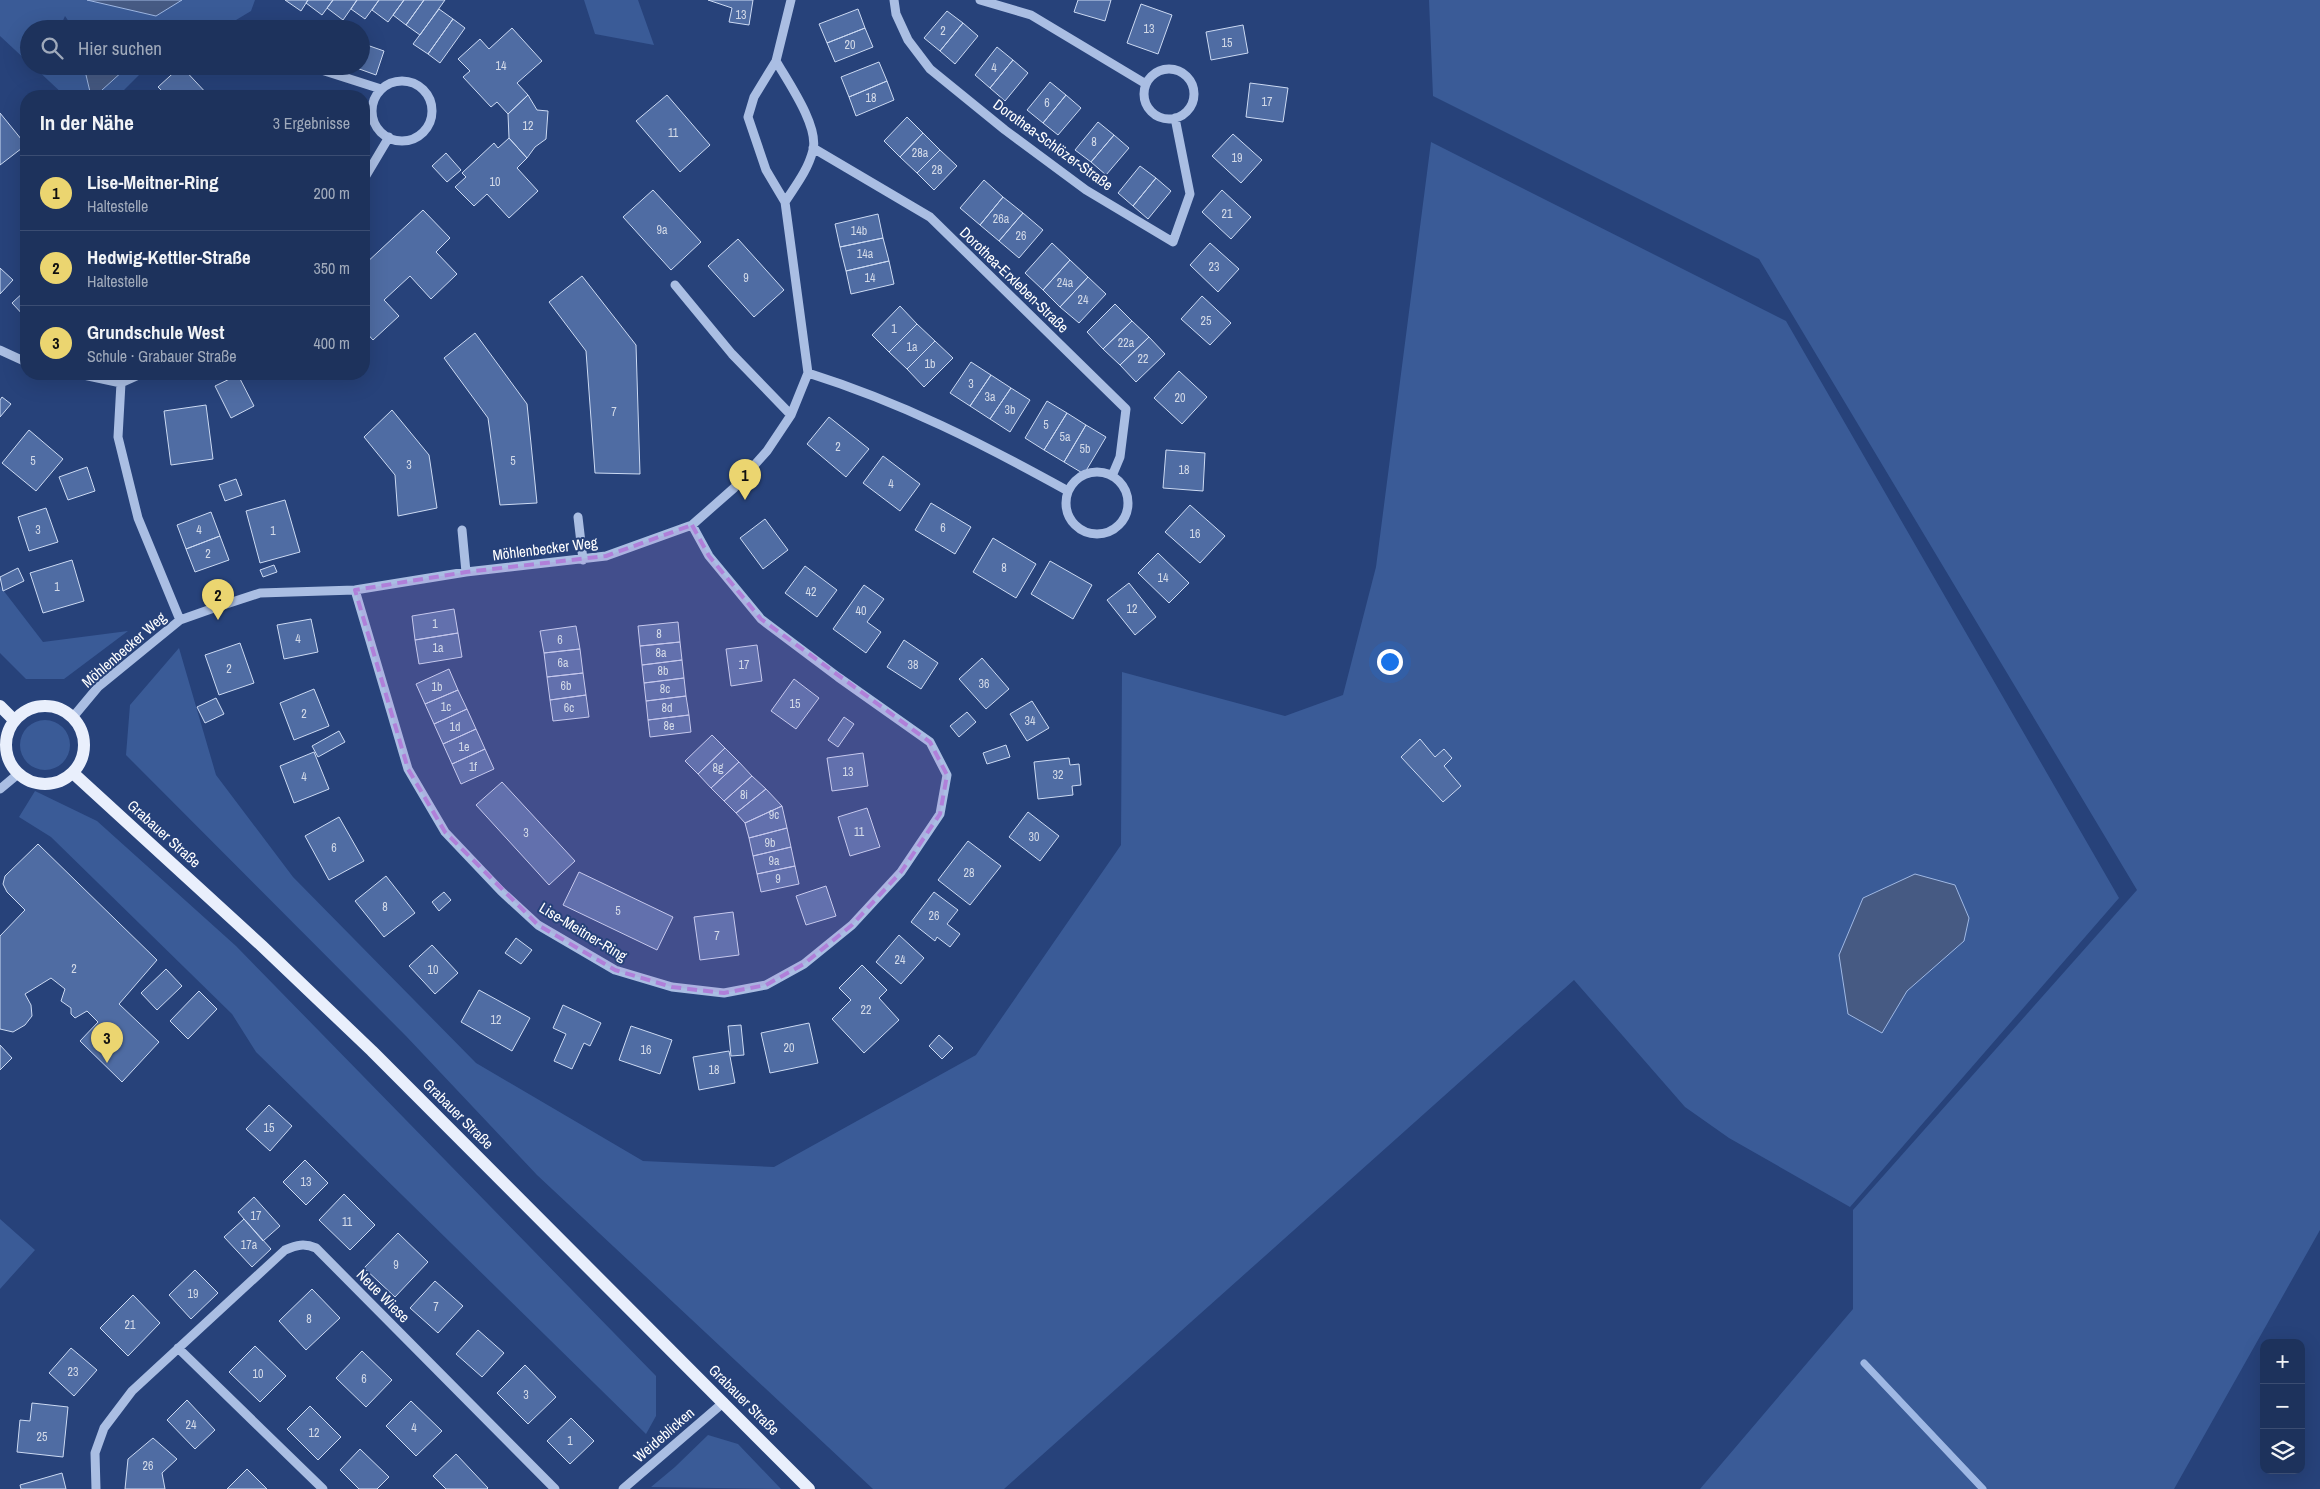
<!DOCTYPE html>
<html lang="de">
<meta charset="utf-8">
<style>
body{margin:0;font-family:"Archivo Narrow",sans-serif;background:#253a62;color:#f1f3f6}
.controls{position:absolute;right:15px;bottom:15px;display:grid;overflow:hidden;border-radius:10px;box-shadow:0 5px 20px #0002}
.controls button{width:45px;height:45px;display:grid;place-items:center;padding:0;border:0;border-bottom:1px solid #3b4d72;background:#1d325c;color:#f1f3f6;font:25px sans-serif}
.you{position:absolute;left:1389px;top:661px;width:18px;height:18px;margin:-12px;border:4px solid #fff;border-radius:50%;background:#1a73e8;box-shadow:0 0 0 8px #1a73e833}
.badge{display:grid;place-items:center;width:32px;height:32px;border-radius:50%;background:#ebd570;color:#111;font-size:16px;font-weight:700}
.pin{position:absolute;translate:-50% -41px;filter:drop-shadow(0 1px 2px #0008)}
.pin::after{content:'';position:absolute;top:26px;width:18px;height:15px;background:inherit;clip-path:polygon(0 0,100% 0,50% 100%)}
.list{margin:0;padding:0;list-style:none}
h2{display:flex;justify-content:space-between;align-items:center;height:65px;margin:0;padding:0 20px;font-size:21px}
h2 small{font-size:16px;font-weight:400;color:#a0aabb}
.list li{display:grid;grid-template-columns:32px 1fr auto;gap:15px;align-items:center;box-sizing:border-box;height:75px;padding:0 20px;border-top:1px solid #3b4d72}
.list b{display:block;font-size:19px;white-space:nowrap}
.list p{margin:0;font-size:16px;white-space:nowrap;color:#a0aabb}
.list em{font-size:16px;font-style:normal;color:#a0aabb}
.icon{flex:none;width:28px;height:28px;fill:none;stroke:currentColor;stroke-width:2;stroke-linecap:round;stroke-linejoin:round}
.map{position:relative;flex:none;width:2320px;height:1489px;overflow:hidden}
.search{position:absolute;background:#1d325c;box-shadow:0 5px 20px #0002;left:20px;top:20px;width:350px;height:55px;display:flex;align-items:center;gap:12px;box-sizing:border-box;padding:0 18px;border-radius:28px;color:#a0aabb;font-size:19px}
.panel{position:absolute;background:#1d325c;box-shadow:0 5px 20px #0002;left:20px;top:90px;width:350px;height:290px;border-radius:20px}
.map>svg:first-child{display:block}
</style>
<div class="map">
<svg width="2320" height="1489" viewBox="0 0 2320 1489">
<rect width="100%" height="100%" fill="#27427a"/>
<path fill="#3a5b97" d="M0,0h87l69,16 26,-16h73l-4,11 -30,18h-121l-6,-4 -2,4h-18l-9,-13 -6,13h-30v34l-29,-27z
M584,0h54l16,45 -59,-11z
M1429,0h891v1230l-146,259h-474l153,-180v-99l284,-320 -378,-631 -326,-163z
M33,66h45l8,9 5,21h-26z
M123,66h25l-30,30h-19l3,-6 21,-20z
M1431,142l355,179 333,577 -269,309 -121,-69 -44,-31 -111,-127 -570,509h-131l-336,-314 -131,-139 -280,-281 4,-50 49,-57 37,127 77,102 183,186 167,98 131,6 202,-112 145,-210 1,-173 163,44 58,-21 33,-128z
M0,586l43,56 85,-11 -64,48h-38l-26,-26z
M20 745a25 25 0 1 1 50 0a25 25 0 1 1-50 0Z
M35,791l62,30 139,125 420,430v40l-10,18 -390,-382 -24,-38 -181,-177 -32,-20z
M0,1219l35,31 -35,39z
M708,1435l30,9 43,45 -130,-2 24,-20z"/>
<path fill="#465a83" stroke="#9fb8e4" d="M87,0h95l-26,16z
M78,66h45l1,4 -22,20 -3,6h-8l-5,-21z
M1915,874l40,11 14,33 -5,23 -57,50 -25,42 -34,-19 -9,-59 24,-57z"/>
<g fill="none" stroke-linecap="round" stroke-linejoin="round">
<path stroke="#9fb8e4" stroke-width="7" d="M1864,1363l119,126"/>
</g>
<path fill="#4f6ca3" stroke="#ccdaf3" d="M285,0h23l-7,11z
M308,0h25l-11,15 -16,-12z
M333,0h24l-14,20 -16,-12z
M357,0h22l-14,19 -14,-10z
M379,0h25l-16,22 -16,-12z
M404,0h20l-18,25 -13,-10z
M424,0h21l-25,35 -14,-10z
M708,0h45l-4,25 -20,-3 3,-14z
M1078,0h33l-6,21 -31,-9z
M1141,4l31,11 -14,39 -31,-11z
M439,9l14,10 -25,35 -15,-10z
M858,9l7,19 -38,15 -8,-19z
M947,11l16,12 -23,28 -16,-13z
M453,19l12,9 -25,35 -12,-9z
M963,23l15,13 -23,28 -15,-13z
M1243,25l5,28 -37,7 -5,-28z
M512,28l30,33 -25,22 11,12 -20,19 -11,-12 -6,5 -28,-30 7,-6 -12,-12 22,-20 9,10z
M865,28l8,19 -38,15 -8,-19z
M361,43l23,8 -8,24 -25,-9h10z
M997,47l16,13 -23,28 -15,-13z
M1013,60l15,13 -23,28 -15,-13z
M879,62l8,19 -38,16 -8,-20z
M181,66l28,30h-42l-9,-9z
M887,81l7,19 -38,16 -7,-19z
M1050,82l16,13 -23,28 -16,-13z
M1250,83l38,5 -5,34 -37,-5z
M528,95l9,15 11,1 -2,28 -11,8 -8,11 -18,-20 -1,-24z
M667,95l43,50 -30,27 -44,-51z
M1066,95l15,13 -23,27 -15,-12z
M0,113l26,32 -26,20z
M907,117l16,16 -23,24 -16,-16z
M1098,122l16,13 -23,27 -16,-12z
M923,133l17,17 -23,23 -17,-16z
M1233,134l29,26 -21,23 -29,-27z
M1114,135l15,13 -23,27 -15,-13z
M509,138l18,20 -10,10 21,23 -29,27 -22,-24 -13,12 -19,-19 11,-10 -4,-4 32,-30 4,5z
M940,150l17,16 -23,24 -17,-17z
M446,153l15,17 -14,12 -15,-16z
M1140,166l16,12 -23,28 -15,-13z
M1156,178l15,13 -23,28 -15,-13z
M984,180l19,17 -23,28 -20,-17z
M653,190l48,52 -30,28 -48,-53z
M1222,190l29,27 -20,22 -29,-27z
M1003,197l20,16 -24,28 -19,-16z
M423,210l27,28 -14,14 21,22 -26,25 -21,-23 -26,24 15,16 -26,24 -9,-10v-65z
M1023,213l20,17 -24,28 -20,-17z
M878,214l5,24 -43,9 -5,-23z
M883,238l6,23 -43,10 -6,-24z
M738,239l46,51 -30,27 -46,-51z
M1052,243l18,17 -27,30 -18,-17z
M1210,243l29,26 -21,23 -28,-27z
M1070,260l18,17 -28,30 -17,-17z
M889,261l5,23 -43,10 -5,-23z
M0,268l13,12 -13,14z
M582,276l54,69 4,129 -45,-1 -9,-122 -37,-49z
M1088,277l18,17 -27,29 -19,-16z
M26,290v28l-14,-15z
M1202,296l29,27 -21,22 -29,-26z
M1115,304l17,17 -29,28 -16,-17z
M900,306l17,18 -28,28 -17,-17z
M1132,321l17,16 -29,28 -17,-16z
M917,324l18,17 -28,28 -18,-17z
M475,333l52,71 10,99 -37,2 -12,-87 -44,-60z
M1149,337l16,17 -29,28 -16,-17z
M935,341l18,17 -29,29 -17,-18z
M971,362l20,13 -21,31 -20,-13z
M1179,371l28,26 -25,27 -28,-26z
M238,375l16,31 -23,12 -16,-32z
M991,375l20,13 -21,31 -20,-13z
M1011,388l19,12 -20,32 -20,-13z
M2,397l9,7 -11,13v-17z
M1047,401l20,12 -23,37 -19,-12z
M206,405l7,54 -42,6 -7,-54z
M392,410l37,45 8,53 -39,8 -3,-41 -31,-38z
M1067,413l19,12 -22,37 -20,-12z
M829,417l40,32 -23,28 -39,-33z
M1086,425l20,12 -22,37 -20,-12z
M29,430l34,29 -27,32 -34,-28z
M1166,450l39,3 -2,38 -40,-3z
M883,456l37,28 -20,27 -37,-28z
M87,467l8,24 -27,9 -9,-23z
M236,479l6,16 -17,6 -6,-16z
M285,500l15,52 -40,11 -14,-52z
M931,503l40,24 -16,27 -40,-24z
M1190,505l35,31 -25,27 -35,-31z
M46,508l12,34 -29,9 -11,-34z
M211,512l9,24 -34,13 -9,-24z
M765,519l23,31 -25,19 -23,-31z
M220,536l9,24 -34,12 -9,-23z
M993,538l43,26 -20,34 -43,-26z
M1158,553l31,30 -20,20 -31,-30z
M72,560l12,41 -41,12 -13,-40z
M1050,561l42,24 -19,34 -42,-25z
M274,565l3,7 -14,5 -3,-7z
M805,566l32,24 -20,27 -32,-24z
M18,568l6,13 -21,10 -3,-14z
M1129,583l27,34 -21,18 -28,-35z
M864,585l20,14 -17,23 14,10 -15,21 -33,-24z
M454,609l4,24 -43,7 -3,-24z
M311,619l7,33 -34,7 -7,-34z
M678,622l2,20 -40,4 -2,-20z
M576,626l4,23 -36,4 -4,-22z
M458,633l4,24 -43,7 -4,-24z
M904,640l34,23 -17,26 -34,-22z
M680,642l2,18 -40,5 -2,-19z
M240,643l14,40 -35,12 -14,-40z
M757,645l5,36 -31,5 -5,-37z
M580,649l3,24 -36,4 -3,-24z
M982,658l27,31 -23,20 -27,-30z
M682,660l2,18 -40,5 -2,-18z
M449,669l9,21 -33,14 -9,-20z
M583,673l3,22 -36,5 -3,-23z
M684,678l2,18 -40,5 -2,-18z
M794,679l25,19 -23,31 -25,-18z
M314,689l15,37 -35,14 -14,-37z
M458,690l9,19 -33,15 -9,-20z
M586,695l3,22 -36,4 -3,-21z
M686,696l3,19 -41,5 -2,-19z
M216,698l8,16 -19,9 -8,-16z
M1032,701l17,27 -22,13 -17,-27z
M467,709l9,20 -33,15 -9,-20z
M967,712l9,10 -17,15 -9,-11z
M689,715l2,17 -41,5 -2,-17z
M844,717l10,7 -16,23 -10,-7z
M476,729l9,20 -33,15 -9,-20z
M339,731l6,11 -27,15 -6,-11z
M712,735l13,13 -27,26 -13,-13z
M1420,739l15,18 9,-8 8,9 -8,8 17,20 -18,16 -42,-45z
M1006,745l4,12 -23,7 -4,-11z
M725,748l14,14 -28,26 -13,-14z
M485,749l9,20 -33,15 -9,-20z
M314,752l15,37 -35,14 -14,-37z
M863,753l5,33 -36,5 -5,-33z
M1069,758l1,7 9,-1 2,21 -9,1 1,9 -35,4 -4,-37z
M739,762l13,14 -28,25 -13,-13z
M752,776l14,13 -30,24 -12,-12z
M502,782l73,79 -26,24 -73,-80z
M766,789l16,17 -37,17 -9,-10z
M782,806l5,22 -38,10 -4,-15z
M867,808l13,39 -30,9 -12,-39z
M1028,812l31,24 -19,25 -31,-24z
M339,817l25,44 -35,19 -24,-44z
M787,828l4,19 -38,9 -4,-18z
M968,841l33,25 -31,39 -32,-25z
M38,844l119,116 -38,44 40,38 -37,40 -42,-41 18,-19 -11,-11 -12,7 -4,-4v-6l-10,-7 4,-12 -14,-11 -26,16 6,11 1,11 -7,9 -12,7 -13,-3v-93l25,-26 -18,-18 -4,-8 2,-8z
M791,847l4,19 -38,8 -4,-18z
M795,866l4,18 -38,8 -4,-18z
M579,872l94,45 -16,33 -94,-45z
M386,876l29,37 -31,24 -29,-36z
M826,886l10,30 -30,9 -10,-29z
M444,892l7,8 -12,11 -7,-9z
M934,892l24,18 -11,14 13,10 -10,13 -13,-10 -2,4 -24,-19z
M733,912l6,43 -39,5 -6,-43z
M899,935l25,23 -23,26 -25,-22z
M516,938l16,12 -11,14 -16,-11z
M432,945l26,28 -23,21 -26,-28z
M862,965l25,25 -8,8 20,22 -35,33 -32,-34 19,-19 -12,-12z
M166,969l16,17 -25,24 -16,-17z
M479,990l51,28 -18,33 -51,-29z
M199,991l18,18 -29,30 -18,-18z
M563,1005l38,18 -11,23 -6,-3 -12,26 -18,-8 12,-27 -13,-6z
M809,1023l9,40 -48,10 -9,-40z
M741,1025l3,30 -13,1 -3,-30z
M631,1026l41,14 -12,34 -41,-14z
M939,1035l14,13 -11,11 -13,-13z
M0,1045l12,13 -12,12z
M729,1051l6,32 -36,7 -6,-33z
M269,1105l23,21 -22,25 -24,-22z
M305,1160l23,23 -22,22 -23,-23z
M344,1194l31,31 -25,25 -31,-30z
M254,1197l26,29 -17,15 -25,-29z
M244,1219l27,30 -19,18 -28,-30z
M398,1233l30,29 -33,35 -31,-29z
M195,1270l23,23 -27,26 -22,-24z
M435,1281l28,25 -25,27 -28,-25z
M312,1289l28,29 -34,32 -27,-29z
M133,1295l27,28 -32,33 -28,-28z
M478,1330l26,23 -22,24 -26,-23z
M255,1346l31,30 -26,26 -31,-30z
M71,1348l26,22 -23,26 -25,-23z
M362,1351l30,29 -26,27 -30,-29z
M525,1365l31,32 -28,27 -31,-31z
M187,1400l28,30 -20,19 -28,-29z
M411,1401l31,30 -26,25 -30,-30z
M32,1403l36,4 -5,50 -46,-5 3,-32 10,1z
M310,1406l31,31 -23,23 -31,-31z
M571,1418l23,23 -24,23 -23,-23z
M153,1438l24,21 -15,14 3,16h-40l3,-30z
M360,1449l29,28 -12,12h-18l-19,-19z
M456,1454l32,34 -1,1h-41l-13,-13z
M247,1469l20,20h-40z
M62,1473l4,16h-45l-1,-4z"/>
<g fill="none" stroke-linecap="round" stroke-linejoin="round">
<path stroke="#aabee3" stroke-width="9" d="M894,0l2,14 12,26 22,29 75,61 81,60 87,52 17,-48 -15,-76
M980,0l51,15 115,69
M776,61c12,21 43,65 37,89 -5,20 -17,35 -28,52
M309,66l72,23
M1144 94a25 25 0 1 1 50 0a25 25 0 1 1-50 0Z
M372 111a30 30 0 1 1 60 0a30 30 0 1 1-60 0Z
M813,148l117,69 196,192 -6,48 -8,19
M364,179l25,-42
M675,285l57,69 59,61
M0,350l26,12
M808,373c95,30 173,70 260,118
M79,374l42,9 20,-9
M121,383l-3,54 20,81 42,102
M1066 503a31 31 0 1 1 62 0a31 31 0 1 1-62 0Z
M578,517l5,43
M462,530l4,42
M355,590l53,179 37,63 56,59 37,34 77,45 57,17 52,6 42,-8 38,-21 48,-39 49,-53 39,-58 7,-39 -17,-33 -92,-65 -77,-58 -52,-63 -17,-31
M73,717l25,-30 82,-67 34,-12 46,-15 95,-3 111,-18 140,-16 86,-31 42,-37 33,-37 24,-36 17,-42 -23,-171 -19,-32 -18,-53 6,-20 22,-36 15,-61
M0,789l18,-15
M178,1348l145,141
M96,1489l-1,-36 9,-25 28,-37 153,-141c12,-5 19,-7 31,-2l239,241
M623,1489l101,-87"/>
<path stroke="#e9effc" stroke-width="12" d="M6 745a39 39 0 1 1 78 0a39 39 0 1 1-78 0Z
M0,706l14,14
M73,773l189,173 110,105 437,438"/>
</g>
<path fill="#b080d9" fill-opacity="0.2" stroke="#b080d9" stroke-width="4" stroke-dasharray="10 6" stroke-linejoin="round" d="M692,525l17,31 52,63 169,123 17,33 -7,39 -39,58 -49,53 -48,39 -38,21 -42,8 -52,-6 -57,-17 -77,-45 -93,-93 -37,-63 -53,-179 111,-18 140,-16z"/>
<g text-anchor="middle" stroke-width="4" stroke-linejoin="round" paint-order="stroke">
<g font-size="12" fill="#d3dae8">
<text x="741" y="19">13</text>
<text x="1149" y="33">13</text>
<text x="943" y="35">2</text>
<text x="1227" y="47">15</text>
<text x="850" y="49">20</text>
<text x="501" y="70">14</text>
<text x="994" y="72">4</text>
<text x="871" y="102">18</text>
<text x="1267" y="106">17</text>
<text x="1047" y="107">6</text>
<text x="528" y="130">12</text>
<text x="673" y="137">11</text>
<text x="1094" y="146">8</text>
<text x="920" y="157">28a</text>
<text x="1237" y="162">19</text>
<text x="937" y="174">28</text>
<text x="495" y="186">10</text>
<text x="1227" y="218">21</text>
<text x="1001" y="223">26a</text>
<text x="662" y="234">9a</text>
<text x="859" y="235">14b</text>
<text x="1021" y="240">26</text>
<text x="865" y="258">14a</text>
<text x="1214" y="271">23</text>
<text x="746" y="282">9</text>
<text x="870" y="282">14</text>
<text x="1065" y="287">24a</text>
<text x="1083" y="304">24</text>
<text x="1206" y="325">25</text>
<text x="894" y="333">1</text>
<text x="1126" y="347">22a</text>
<text x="912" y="351">1a</text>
<text x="1143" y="363">22</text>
<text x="930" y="368">1b</text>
<text x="971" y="388">3</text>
<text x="990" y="401">3a</text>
<text x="1180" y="402">20</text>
<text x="1010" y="414">3b</text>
<text x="614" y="416">7</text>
<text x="1046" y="429">5</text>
<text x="1065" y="441">5a</text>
<text x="838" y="451">2</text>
<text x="1085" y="453">5b</text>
<text x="33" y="465">5</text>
<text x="513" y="465">5</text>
<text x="409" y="469">3</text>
<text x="1184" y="474">18</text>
<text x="891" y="488">4</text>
<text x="943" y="532">6</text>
<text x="38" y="534">3</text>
<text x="199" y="534">4</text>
<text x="273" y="535">1</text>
<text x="1195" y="538">16</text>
<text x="208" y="558">2</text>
<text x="1004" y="572">8</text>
<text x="1163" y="582">14</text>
<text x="57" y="591">1</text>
<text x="811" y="596">42</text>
<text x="1132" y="613">12</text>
<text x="861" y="615">40</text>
<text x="435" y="628">1</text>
<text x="659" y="638">8</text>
<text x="298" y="643">4</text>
<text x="560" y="644">6</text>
<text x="438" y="652">1a</text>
<text x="661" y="657">8a</text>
<text x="563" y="667">6a</text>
<text x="744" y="669">17</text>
<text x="913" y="669">38</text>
<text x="229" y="673">2</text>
<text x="663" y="675">8b</text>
<text x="984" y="688">36</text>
<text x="566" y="690">6b</text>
<text x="437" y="691">1b</text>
<text x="665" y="693">8c</text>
<text x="795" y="708">15</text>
<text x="446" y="711">1c</text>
<text x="569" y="712">6c</text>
<text x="667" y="712">8d</text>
<text x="304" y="718">2</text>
<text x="1030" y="725">34</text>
<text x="669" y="730">8e</text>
<text x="455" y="731">1d</text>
<text x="464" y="751">1e</text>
<text x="473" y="771">1f</text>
<text x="718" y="772">8g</text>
<text x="848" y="776">13</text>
<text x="1058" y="779">32</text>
<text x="304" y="781">4</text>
<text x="744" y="799">8i</text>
<text x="774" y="819">9c</text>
<text x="859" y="836">11</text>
<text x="526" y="837">3</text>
<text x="1034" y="841">30</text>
<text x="770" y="847">9b</text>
<text x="334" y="852">6</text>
<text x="774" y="865">9a</text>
<text x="969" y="877">28</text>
<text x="778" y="883">9</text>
<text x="385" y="911">8</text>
<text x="618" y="915">5</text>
<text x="934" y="920">26</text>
<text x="717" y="940">7</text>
<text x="900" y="964">24</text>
<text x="74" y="973">2</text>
<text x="433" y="974">10</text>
<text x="866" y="1014">22</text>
<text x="496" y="1024">12</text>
<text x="789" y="1052">20</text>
<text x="646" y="1054">16</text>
<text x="714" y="1074">18</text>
<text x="269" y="1132">15</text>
<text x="306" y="1186">13</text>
<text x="256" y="1220">17</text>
<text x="347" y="1226">11</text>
<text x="249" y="1249">17a</text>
<text x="396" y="1269">9</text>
<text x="193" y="1298">19</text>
<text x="436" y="1311">7</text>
<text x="309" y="1323">8</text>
<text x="130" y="1329">21</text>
<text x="73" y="1376">23</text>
<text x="258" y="1378">10</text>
<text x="364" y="1383">6</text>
<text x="526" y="1399">3</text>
<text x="191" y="1429">24</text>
<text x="414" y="1432">4</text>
<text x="314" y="1437">12</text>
<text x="42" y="1441">25</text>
<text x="570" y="1445">1</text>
<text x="148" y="1470">26</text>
</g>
<g font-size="15" fill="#fff" stroke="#27427a">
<text transform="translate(1053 145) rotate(36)" y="5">Dorothea-Schlözer-Straße</text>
<text transform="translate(1014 280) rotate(44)" y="5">Dorothea-Erxleben-Straße</text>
<text transform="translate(545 549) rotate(-7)" y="5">Möhlenbecker Weg</text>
<text transform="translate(124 650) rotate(-41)" y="5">Möhlenbecker Weg</text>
<text transform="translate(164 834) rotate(42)" y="5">Grabauer Straße</text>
<text transform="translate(583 932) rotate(31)" y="5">Lise-Meitner-Ring</text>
<text transform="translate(458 1114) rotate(45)" y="5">Grabauer Straße</text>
<text transform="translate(383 1296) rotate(45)" y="5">Neue Wiese</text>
<text transform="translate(744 1400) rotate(45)" y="5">Grabauer Straße</text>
<text transform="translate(664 1435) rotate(-41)" y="5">Weideblicken</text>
</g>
</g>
</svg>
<div class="controls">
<button>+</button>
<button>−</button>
<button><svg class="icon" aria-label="layers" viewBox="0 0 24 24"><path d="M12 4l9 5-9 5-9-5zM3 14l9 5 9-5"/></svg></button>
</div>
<div class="you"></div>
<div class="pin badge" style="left:745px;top:500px">1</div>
<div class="pin badge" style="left:218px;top:620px">2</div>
<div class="pin badge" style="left:107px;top:1063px">3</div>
<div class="search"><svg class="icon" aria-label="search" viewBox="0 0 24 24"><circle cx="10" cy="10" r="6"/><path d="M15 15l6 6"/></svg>Hier suchen</div>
<section class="panel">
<h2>In der Nähe<small>3 Ergebnisse</small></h2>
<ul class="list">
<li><span class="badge">1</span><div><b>Lise-Meitner-Ring</b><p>Haltestelle</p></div><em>200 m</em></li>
<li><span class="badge">2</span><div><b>Hedwig-Kettler-Straße</b><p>Haltestelle</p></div><em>350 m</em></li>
<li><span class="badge">3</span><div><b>Grundschule West</b><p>Schule · Grabauer Straße</p></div><em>400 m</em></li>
</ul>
</section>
</div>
